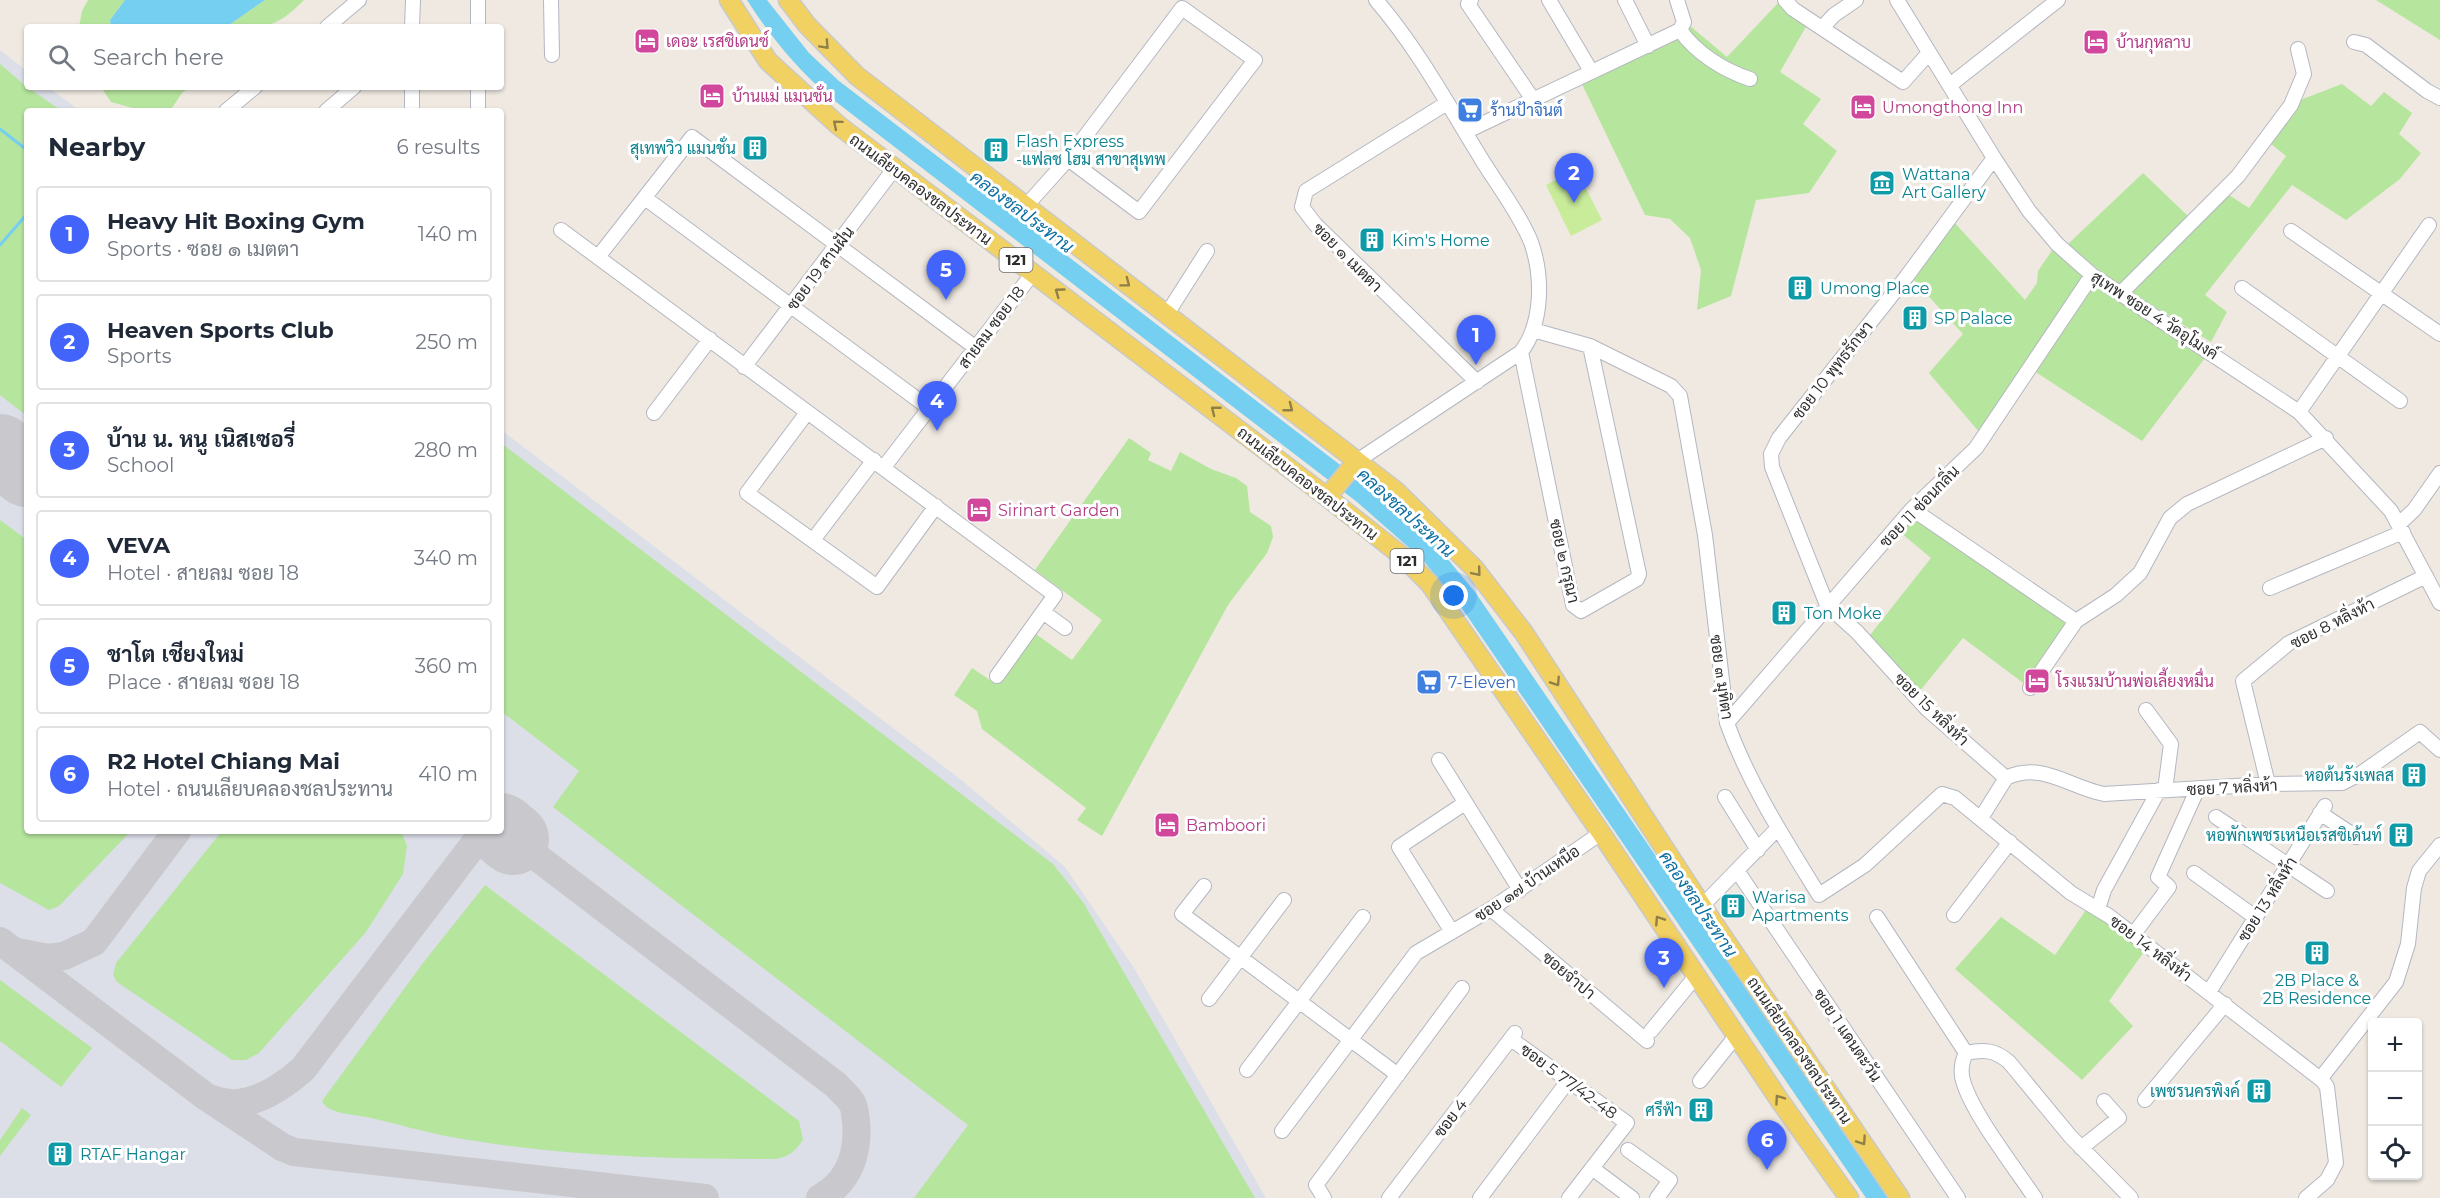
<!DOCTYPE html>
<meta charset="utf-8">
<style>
body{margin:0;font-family:Montserrat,Sarabun,sans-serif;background:#f6f6f7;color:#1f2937}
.controls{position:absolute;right:18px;bottom:18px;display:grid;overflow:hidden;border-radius:6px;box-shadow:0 2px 4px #0004}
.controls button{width:54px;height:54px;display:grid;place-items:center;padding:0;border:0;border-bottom:2px solid #e0e1e3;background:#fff;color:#1f2937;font:30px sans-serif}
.you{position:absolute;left:1454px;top:596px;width:21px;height:21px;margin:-15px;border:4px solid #fff;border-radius:50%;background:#1a73e8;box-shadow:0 0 0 9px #1a73e833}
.badge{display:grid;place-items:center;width:39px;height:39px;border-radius:50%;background:#4264fb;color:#fff;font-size:20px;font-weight:700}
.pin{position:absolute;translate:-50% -50px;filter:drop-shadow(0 2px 3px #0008)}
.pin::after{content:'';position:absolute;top:32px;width:21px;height:18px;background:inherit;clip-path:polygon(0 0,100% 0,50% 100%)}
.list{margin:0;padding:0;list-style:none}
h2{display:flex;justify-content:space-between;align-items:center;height:78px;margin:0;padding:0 24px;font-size:26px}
h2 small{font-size:20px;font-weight:400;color:#747a83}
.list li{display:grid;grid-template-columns:39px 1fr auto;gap:18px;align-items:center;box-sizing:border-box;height:96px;margin:0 12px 12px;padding:0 12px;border:2px solid #e0e1e3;border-radius:6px}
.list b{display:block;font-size:22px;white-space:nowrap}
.list p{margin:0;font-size:20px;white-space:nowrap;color:#747a83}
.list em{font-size:20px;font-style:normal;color:#747a83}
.icon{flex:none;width:33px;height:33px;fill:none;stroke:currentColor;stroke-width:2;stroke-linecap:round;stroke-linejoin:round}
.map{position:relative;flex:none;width:2440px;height:1198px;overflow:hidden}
.search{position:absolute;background:#fff;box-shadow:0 2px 4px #0004;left:24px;top:24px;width:480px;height:66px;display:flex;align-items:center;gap:15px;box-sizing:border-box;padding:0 21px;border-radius:6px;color:#747a83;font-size:22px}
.panel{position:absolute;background:#fff;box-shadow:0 2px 4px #0004;left:24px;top:108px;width:480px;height:726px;border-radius:6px}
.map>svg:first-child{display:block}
</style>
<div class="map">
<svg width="2440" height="1198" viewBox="0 0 2440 1198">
<rect width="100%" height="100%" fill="#efe9e1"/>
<path fill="#dcdee8" d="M0,50l27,21v16h21l32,24h-53v720h474v-401l459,349 105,88 69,101 132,230h-1266z"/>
<path fill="#b6e59e" d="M88,0h37l-15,20 1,7h-32l3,-16z
M265,0h39c-30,30 -38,27 -78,27z
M2376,0h64v40z
M1779,2l28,23 -27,47 41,27 -18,25 34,27 -28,42 -53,7 -25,96 -34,14 4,-40 -11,-32 -20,-19 -25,-4 -63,-131 82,-40 25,-19 38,32z
M0,64l27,23 35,24h-35v305l-27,-21z
M2342,84l29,22 13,-14 28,21 -13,21 22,19 -21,26 -54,41 -54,-35 -87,110 22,17 -16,30 -80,-50 98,-97 20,13 37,-52 -16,-13 30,-43z
M101,87h89l-8,6 -12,18h-26l-33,-9z
M2143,173l47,45 -69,69 -54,-42z
M1954,222l71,78 12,-17 1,-12 15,-22 34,27 -107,157 -51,-60 34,-39 -51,-56z
M2093,281l115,73 -66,87 -108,-70z
M1129,438l22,15 -3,7 23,11 9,-19 31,17 25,9 11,8 3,26 21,14 2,11 -6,16 -39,52 -126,231 -25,-16 9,-12 -104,-79 -5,-18 -23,-16 18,-27 24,16 37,-52 39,28 30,-40 -67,-50z
M501,443l552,421 30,38 172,296h-341l54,-73 -415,-318 26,-36 -78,-60z
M1914,515l155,108 -43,62 -63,-47 -44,54 -49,-57 61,-77 -30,-25z
M0,520l27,20v291h104l-72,75 -10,4 -49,-27z
M222,831h179l6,15 -4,28 -37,58 -107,121 -13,7h-14l-115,-78 -4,-7 3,-12z
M485,885l314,236 4,19c-9,12 -15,18 -30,19 -108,0 -216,-3 -322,-22 -27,-5 -54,-13 -80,-19 -15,-4 -43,-3 -49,-17l101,-138z
M2088,907l58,42 -37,52 24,25 -51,54 -127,-111 46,-52 54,38z
M0,980l92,68 -31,39 -61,-46z
M22,1108l9,7 -31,41v-16z"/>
<path fill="#c9ec9a" d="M1576,169l26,51 -31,16 -25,-51z"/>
<path fill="#75cff0" d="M125,0h140l-39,27h-115l-1,-7z
M747,0h20l42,53 30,28 530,406 67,58 39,47 415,606h-24l-407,-594 -37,-45 -65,-57 -530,-407c-32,-29 -57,-59 -80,-95z"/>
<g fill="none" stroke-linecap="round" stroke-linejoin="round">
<path stroke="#75cff0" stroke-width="3" d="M0,129l27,21
M0,245l27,-31"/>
<path stroke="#c9c8cc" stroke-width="28" d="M513,839l323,246c5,6 12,11 16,18 3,4 3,12 4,18 3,32 -7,61 -36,77
M0,941l205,155 77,51 12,5 411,46
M18,952l30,6 16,-2 30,-14 83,-111
M212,1099c33,14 67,-9 91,-30l181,-238"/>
<path stroke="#c9c8cc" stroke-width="72" d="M0,450l27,21
M501,829l12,10"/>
<g stroke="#b4b7c1" stroke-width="16">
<path id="minor" d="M478,0v27
M551,0l1,55
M1471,0l-3,4 64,94
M1549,0l42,71
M1625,0l23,46
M1785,0l8,9 110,73 25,-28
M1897,0l97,158 35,53 28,33 35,31 207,137 92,99 49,92
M327,27l32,-27
M412,27l1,-27
M1822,28l12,-13 22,-15
M1680,30c16,23 43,40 70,49
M2354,42l12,3 61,46 13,7
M1950,85l108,-85
M478,87v24
M1447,103l-141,88 -4,16 13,17 162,158
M226,111l29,-24
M326,111l28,-24
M412,111v-24
M1465,132l215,-102 4,-8 -7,-22
M645,198l284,210
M1026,206l42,-47 114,-151 73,52 -116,152 -71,-53
M561,230l494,365 -58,81
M2291,231l149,103
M598,257l94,-120 284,211
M2242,288l158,113
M2121,293l117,-117 53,-71 13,-31 -6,-25
M1167,314l40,-63
M1533,330l57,16 81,40 9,10 25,139 22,188c22,61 58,117 92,172l46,-30 77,-71 13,4 116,95 38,23 214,165 4,6 9,76 -9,17 -21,18
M1521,352l52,253 8,6 56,-32 2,-5 -49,-228
M744,367l150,-198
M2299,412l130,-187
M654,413l56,-74
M806,414l-59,79 130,94 59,-81
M1357,461l164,-109c22,-29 22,-76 10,-110 -12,-29 -33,-56 -49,-82 -34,-55 -64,-111 -106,-160
M884,467l149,-194
M1912,509l164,112
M2399,524l15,-14 26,-37
M813,540l61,-80
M2270,588l133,-56
M1043,612l22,16
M2030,688l46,-67 40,-26 24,-22 30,-55 17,-14 139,-66
M2146,710l25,34 -6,46
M1727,723l185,-214 64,-61 116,-173
M1439,760l81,130
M2006,778c37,-17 62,9 98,16l164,-10 74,-1 18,-9 60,-42 20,18
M2268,784l-25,-103 46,-38 137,-67
M1725,797l33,53
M2320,813l36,24
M2216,817l111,74
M1981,818l25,-40 -79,-69 -70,-77 -30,-27 -55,-138 -1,-13 8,-16 128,-162 87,-118
M1738,872l220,326
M2194,873l61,44
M1204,886l-22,28 216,161
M1702,906l76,-78
M1491,909l156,132
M2098,909l6,-19 55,-100
M1954,915l56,-73
M1877,917l89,136
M1452,932l-53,-85 66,-44
M2133,935l36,-48 -11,-10 40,-89
M2209,992l116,-186
M1209,999l75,-99
M1651,1031l45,-55
M1511,1039l116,84 -58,75
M1966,1053c18,-4 29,-3 43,9l61,74 61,62
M1966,1053c-5,10 -6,20 -2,31 11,33 51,84 71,114
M1247,1070l116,-153
M2321,1078l75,-96 12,-38 6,-56 5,-17 21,-26
M1700,1081l36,-45
M2145,1100l80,-96
M1282,1131l134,-178 75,-44 110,-76
M2081,1148l38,-30 -15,-17
M1628,1150l42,30 -13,18
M1592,1168l40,30
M1324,1198l-8,-13 146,-197
M1389,1198l126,-165
M1480,1198l88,-117"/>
</g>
<g stroke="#c9c9c9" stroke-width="21">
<path id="major" d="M729,0l39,61 70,64 489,372 75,59 28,28 171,249 179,268 69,97
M788,0l19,25 50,51 539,415 78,77 50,65 178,273 198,292
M1327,497l30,-36"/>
</g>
<use href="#minor" stroke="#fff" stroke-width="14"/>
<use href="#major" stroke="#f2d163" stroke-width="18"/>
</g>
<defs><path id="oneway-chevron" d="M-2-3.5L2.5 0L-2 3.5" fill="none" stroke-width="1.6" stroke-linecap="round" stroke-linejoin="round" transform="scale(1.5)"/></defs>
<g stroke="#908048">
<use href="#oneway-chevron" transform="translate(825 45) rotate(47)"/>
<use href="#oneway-chevron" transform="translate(837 124) rotate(-140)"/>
<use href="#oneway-chevron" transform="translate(1126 283) rotate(37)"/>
<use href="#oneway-chevron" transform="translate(1059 292) rotate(-144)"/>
<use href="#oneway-chevron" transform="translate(1289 408) rotate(38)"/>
<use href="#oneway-chevron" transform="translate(1215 410) rotate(-142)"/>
<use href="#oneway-chevron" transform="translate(1477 572) rotate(50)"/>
<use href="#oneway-chevron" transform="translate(1556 682) rotate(57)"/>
<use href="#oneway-chevron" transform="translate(1659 920) rotate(-123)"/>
<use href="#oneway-chevron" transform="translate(1779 1099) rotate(-125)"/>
<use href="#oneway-chevron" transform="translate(1862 1141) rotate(56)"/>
</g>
<defs>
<g id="hotel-square" transform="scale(1.35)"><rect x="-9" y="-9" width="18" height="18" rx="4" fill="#d1479c" stroke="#fff"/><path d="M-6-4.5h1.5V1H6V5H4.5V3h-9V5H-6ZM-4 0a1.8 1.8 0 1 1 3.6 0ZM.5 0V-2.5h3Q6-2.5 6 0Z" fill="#fff"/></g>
<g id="supermarket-square" transform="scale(1.35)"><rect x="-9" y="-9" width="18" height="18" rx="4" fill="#3f7fe0" stroke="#fff"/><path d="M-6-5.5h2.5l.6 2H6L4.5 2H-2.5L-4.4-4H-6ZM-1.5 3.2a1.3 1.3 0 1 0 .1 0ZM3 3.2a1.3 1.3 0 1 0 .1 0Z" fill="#fff"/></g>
<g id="building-square" transform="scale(1.35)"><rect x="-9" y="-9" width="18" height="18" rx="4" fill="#0f9aa8" stroke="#fff"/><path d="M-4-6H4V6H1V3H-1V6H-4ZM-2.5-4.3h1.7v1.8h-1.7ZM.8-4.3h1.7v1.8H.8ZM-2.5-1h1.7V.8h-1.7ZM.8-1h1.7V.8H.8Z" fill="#fff"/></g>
<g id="museum-square" transform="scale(1.35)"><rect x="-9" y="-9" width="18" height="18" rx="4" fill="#0f9aa8" stroke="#fff"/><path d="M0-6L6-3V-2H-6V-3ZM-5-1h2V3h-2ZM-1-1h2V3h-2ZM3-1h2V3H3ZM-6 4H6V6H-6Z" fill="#fff"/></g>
</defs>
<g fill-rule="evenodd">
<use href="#hotel-square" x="647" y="41"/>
<use href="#hotel-square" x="2096" y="42"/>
<use href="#hotel-square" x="712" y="96"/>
<use href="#hotel-square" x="1863" y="107"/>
<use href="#supermarket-square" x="1470" y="110"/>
<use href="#building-square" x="755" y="148"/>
<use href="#building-square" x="996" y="150"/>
<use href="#museum-square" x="1882" y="183"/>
<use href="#building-square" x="1372" y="240"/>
<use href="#building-square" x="1800" y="288"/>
<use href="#building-square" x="1915" y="318"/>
<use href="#hotel-square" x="979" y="510"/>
<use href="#building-square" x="1784" y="613"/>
<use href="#hotel-square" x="2037" y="681"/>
<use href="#supermarket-square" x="1429" y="682"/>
<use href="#building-square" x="2414" y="775"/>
<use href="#hotel-square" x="1167" y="825"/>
<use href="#building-square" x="2401" y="835"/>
<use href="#building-square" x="1733" y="906"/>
<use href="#building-square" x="2317" y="953"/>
<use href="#building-square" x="2259" y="1091"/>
<use href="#building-square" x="1701" y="1110"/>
<use href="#building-square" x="60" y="1154"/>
</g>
<g text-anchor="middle" stroke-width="6" stroke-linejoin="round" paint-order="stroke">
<g fill="#fff" stroke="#6d6d6d" stroke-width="1.5">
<rect x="999.5" y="248" width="33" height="24" rx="4.5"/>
<rect x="1390.5" y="549" width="33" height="24" rx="4.5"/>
</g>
<g font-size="15" font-weight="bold" fill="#2e2e2e">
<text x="1016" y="265">121</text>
<text x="1407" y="566">121</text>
</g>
<g font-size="16" fill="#b23c85" stroke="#fff" text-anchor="start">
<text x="666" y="47">เดอะ เรสซิเดนซ์</text>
<text x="2116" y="48">บ้านกุหลาบ</text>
<text x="732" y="102">บ้านแม่ แมนชั่น</text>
<text x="1882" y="113">Umongthong Inn</text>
<text x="998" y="516">Sirinart Garden</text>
<text x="2056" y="687">โรงแรมบ้านพ่อเลี้ยงหมื่น</text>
<text x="1186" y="831">Bamboori</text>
</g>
<g font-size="16" fill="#366cbe" stroke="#fff" text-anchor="start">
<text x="1490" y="116">ร้านป้าจินต์</text>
<text x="1448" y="688">7-Eleven</text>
</g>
<g font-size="16" fill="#0d838f" stroke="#fff" text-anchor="start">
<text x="1016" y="147">Flash Express<tspan x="1016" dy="18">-แฟลช โฮม สาขาสุเทพ</tspan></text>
<text x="736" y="154" text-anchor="end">สุเทพวิว แมนชั่น</text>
<text x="1902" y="180">Wattana<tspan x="1902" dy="18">Art Gallery</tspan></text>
<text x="1392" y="246">Kim's Home</text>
<text x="1820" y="294">Umong Place</text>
<text x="1934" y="324">SP Palace</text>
<text x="1804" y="619">Ton Moke</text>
<text x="2394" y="781" text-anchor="end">หอต้นรังเพลส</text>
<text x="2382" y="841" text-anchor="end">หอพักเพชรเหนือเรสซิเด้นท์</text>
<text x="1752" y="903">Warisa<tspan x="1752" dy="18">Apartments</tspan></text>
<text x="2317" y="986" text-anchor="middle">2B Place &amp;<tspan x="2317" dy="18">2B Residence</tspan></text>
<text x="2240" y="1097" text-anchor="end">เพชรนครพิงค์</text>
<text x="1682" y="1116" text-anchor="end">ศรีฟ้า</text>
<text x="80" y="1160">RTAF Hangar</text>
</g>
<g font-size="16" fill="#2e2e2e" stroke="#fff">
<text transform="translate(921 189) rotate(37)" y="6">ถนนเลียบคลองชลประทาน</text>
<text transform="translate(1348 257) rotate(45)" y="6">ซอย ๑ เมตตา</text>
<text transform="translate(820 268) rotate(-53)" y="6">ซอย 19 สานฝัน</text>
<text transform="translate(2155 315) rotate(33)" y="6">สุเทพ ซอย 4 วัดอุโมงค์</text>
<text transform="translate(991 327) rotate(-53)" y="6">สายลม ซอย 18</text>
<text transform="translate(1832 370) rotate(-52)" y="6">ซอย 10 พุทธรักษา</text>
<text transform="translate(1308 483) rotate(38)" y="6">ถนนเลียบคลองชลประทาน</text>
<text transform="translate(1919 506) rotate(-46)" y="6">ซอย 11 ซ่อนกลิ่น</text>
<text transform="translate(1565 561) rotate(77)" y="6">ซอย ๒ กรุณา</text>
<text transform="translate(2332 623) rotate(-27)" y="6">ซอย 8 หลิ่งห้า</text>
<text transform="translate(1722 677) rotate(82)" y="6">ซอย ๓ มุทิตา</text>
<text transform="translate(1932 709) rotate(44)" y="6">ซอย 15 หลิ่งห้า</text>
<text transform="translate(2232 787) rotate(-3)" y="6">ซอย 7 หลิ่งห้า</text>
<text transform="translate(1527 883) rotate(-34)" y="6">ซอย ๑๗ บ้านเหนือ</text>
<text transform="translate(2267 899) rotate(-58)" y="6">ซอย 13 หลิ่งห้า</text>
<text transform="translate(2151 948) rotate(37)" y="6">ซอย 14 หลิ่งห้า</text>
<text transform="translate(1569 975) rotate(40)" y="6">ซอยจำปา</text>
<text transform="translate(1848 1035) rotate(56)" y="6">ซอย 1 แดนตะวัน</text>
<text transform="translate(1800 1050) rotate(56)" y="6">ถนนเลียบคลองชลประทาน</text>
<text transform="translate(1569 1081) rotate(36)" y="6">ซอย 5 77/42-48</text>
<text transform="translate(1450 1118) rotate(-53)" y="6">ซอย 4</text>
</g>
<g font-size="18" font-style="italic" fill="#0d6fa3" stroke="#fff">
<text transform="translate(1022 212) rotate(37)" y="6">คลองชลประทาน</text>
<text transform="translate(1406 513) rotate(42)" y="6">คลองชลประทาน</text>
<text transform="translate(1698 904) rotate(56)" y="6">คลองชลประทาน</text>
</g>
</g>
</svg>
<div class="controls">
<button>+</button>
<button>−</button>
<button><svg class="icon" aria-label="locate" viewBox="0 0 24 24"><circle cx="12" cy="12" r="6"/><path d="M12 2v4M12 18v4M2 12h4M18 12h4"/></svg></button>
</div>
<div class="you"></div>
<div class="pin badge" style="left:1476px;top:365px">1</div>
<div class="pin badge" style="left:1574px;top:203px">2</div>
<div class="pin badge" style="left:1664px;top:988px">3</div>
<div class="pin badge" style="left:937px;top:431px">4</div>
<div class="pin badge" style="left:946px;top:300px">5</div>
<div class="pin badge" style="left:1767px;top:1170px">6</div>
<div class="search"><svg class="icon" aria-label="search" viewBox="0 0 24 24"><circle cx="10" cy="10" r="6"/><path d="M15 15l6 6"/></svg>Search here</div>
<section class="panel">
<h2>Nearby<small>6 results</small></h2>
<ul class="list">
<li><span class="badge">1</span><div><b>Heavy Hit Boxing Gym</b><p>Sports · ซอย ๑ เมตตา</p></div><em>140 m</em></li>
<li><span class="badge">2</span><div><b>Heaven Sports Club</b><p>Sports</p></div><em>250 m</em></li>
<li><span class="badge">3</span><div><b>บ้าน น. หนู เนิสเซอรี่</b><p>School</p></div><em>280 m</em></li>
<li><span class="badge">4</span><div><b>VEVA</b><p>Hotel · สายลม ซอย 18</p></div><em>340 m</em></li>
<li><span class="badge">5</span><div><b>ชาโต เชียงใหม่</b><p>Place · สายลม ซอย 18</p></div><em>360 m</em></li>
<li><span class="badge">6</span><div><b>R2 Hotel Chiang Mai</b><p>Hotel · ถนนเลียบคลองชลประทาน</p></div><em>410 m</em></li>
</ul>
</section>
</div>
